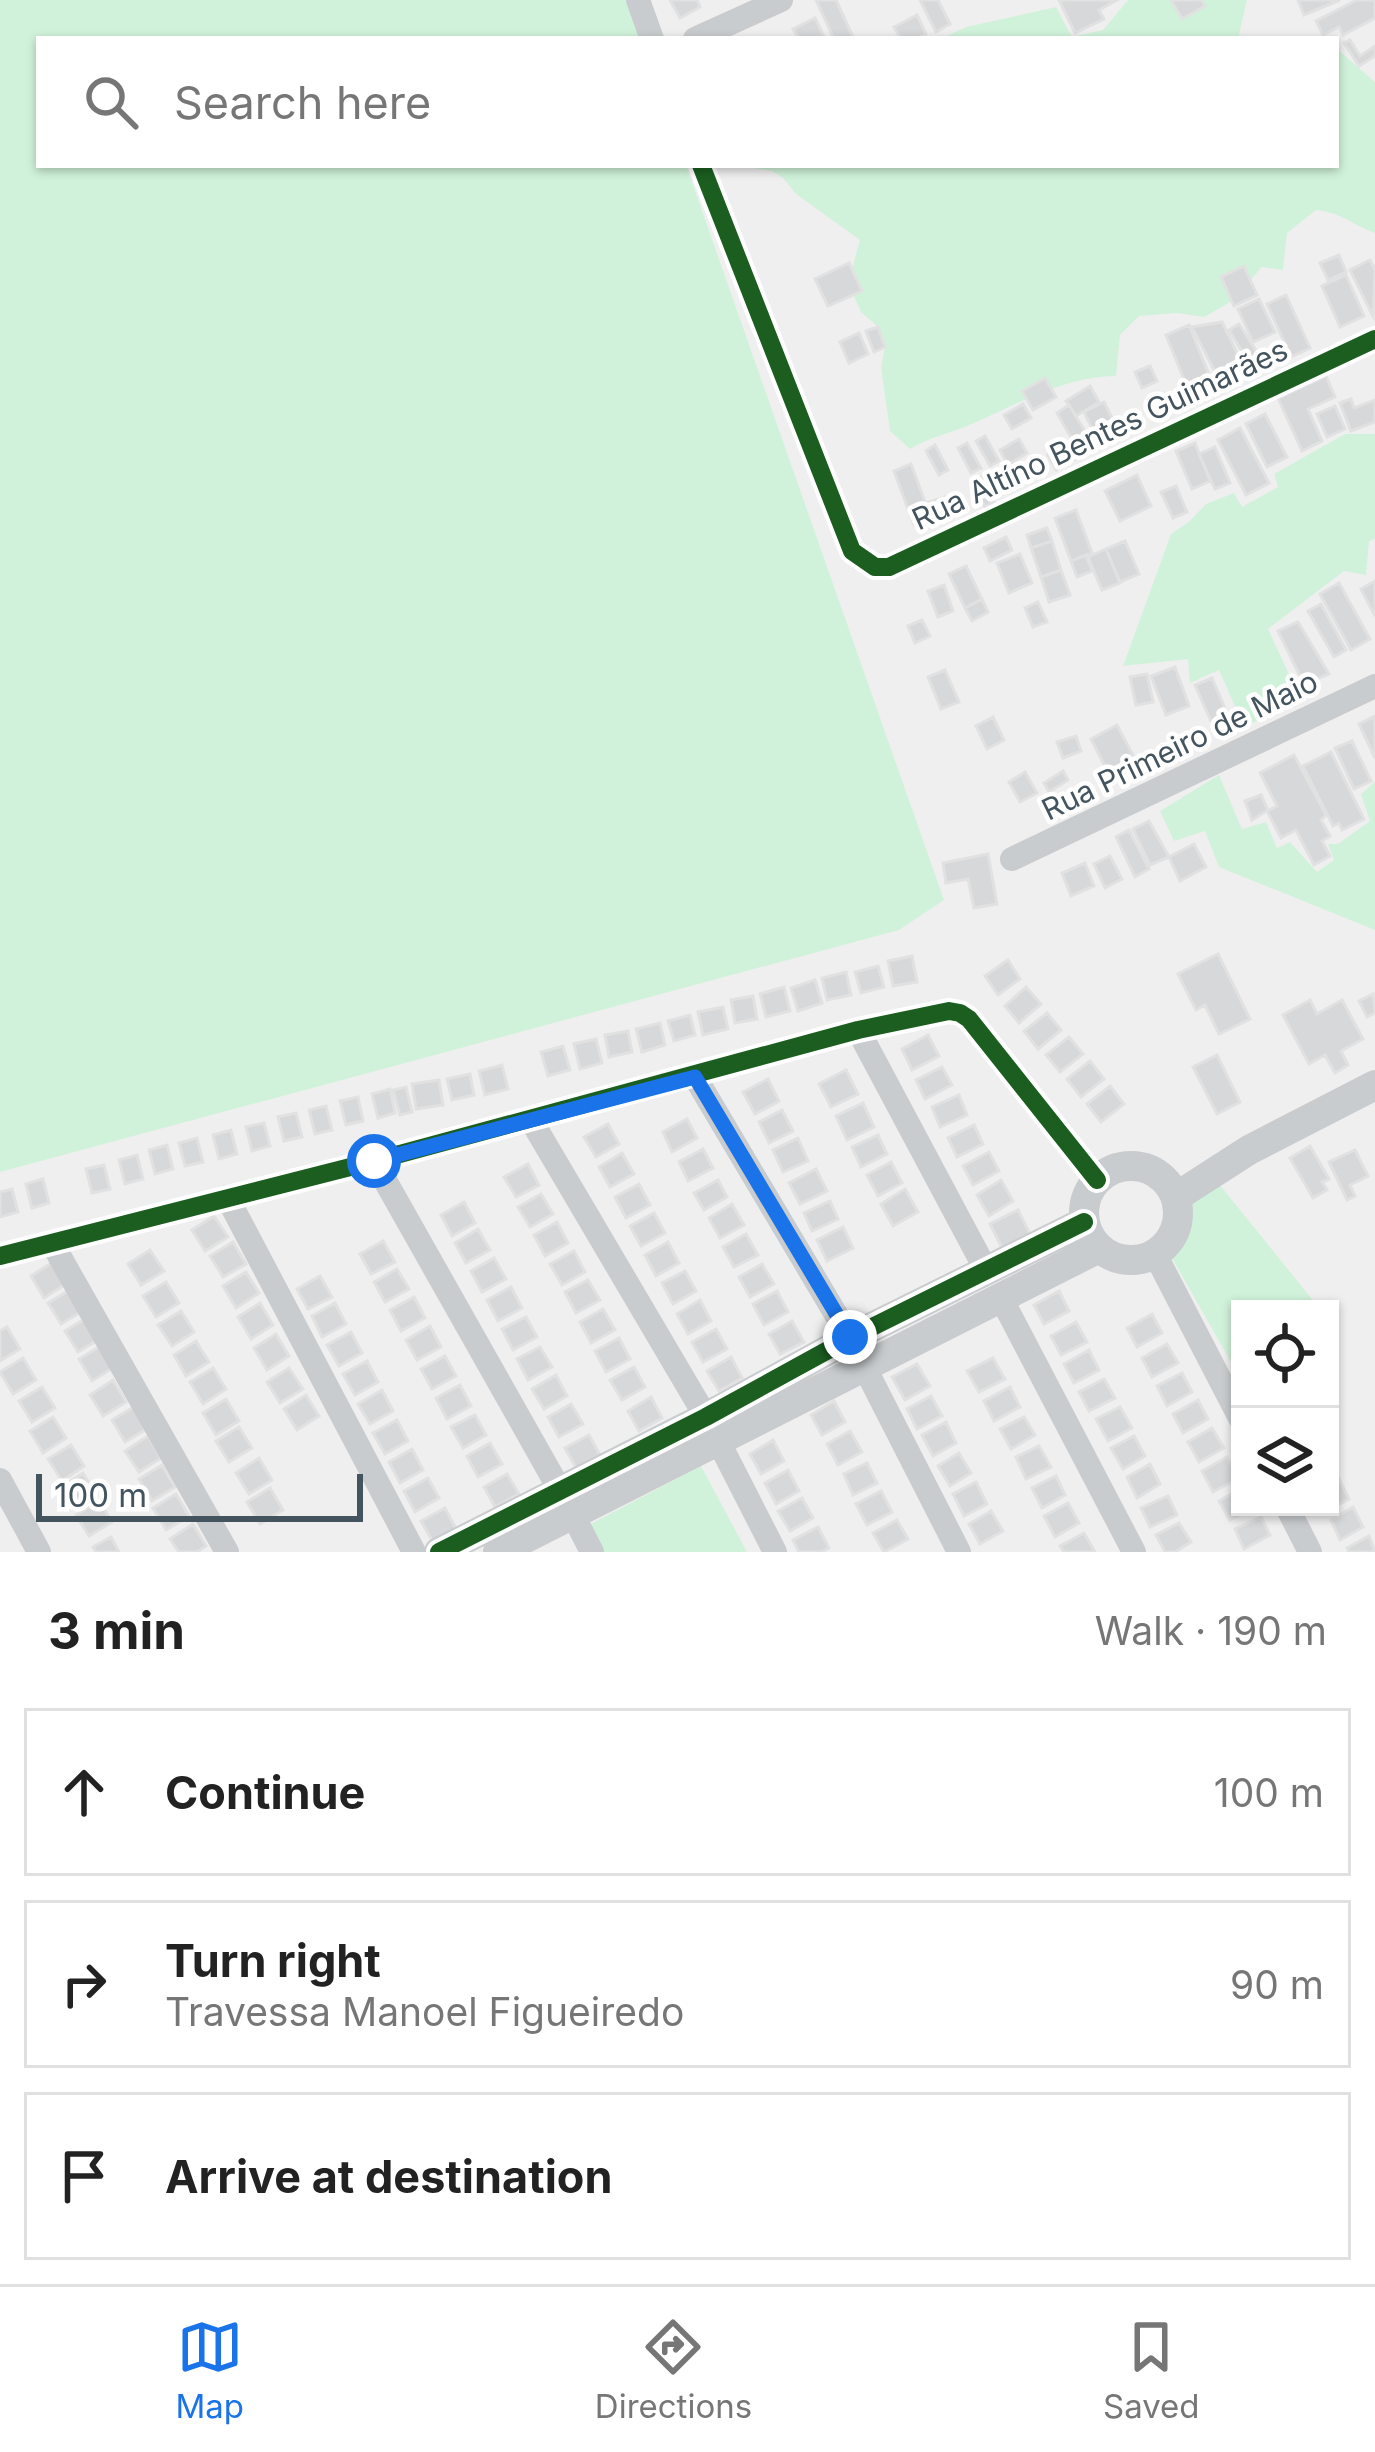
<!DOCTYPE html>
<meta charset="utf-8">
<style>
body{margin:0;font-family:Inter,sans-serif;background:#f2f2f2;color:#222}
.controls{position:absolute;right:36px;bottom:36px;display:grid;overflow:hidden;border-radius:0px;box-shadow:0 3px 9px #0004}
.controls button{width:108px;height:108px;display:grid;place-items:center;padding:0;border:0;border-bottom:3px solid #e0e0e0;background:#fff;color:#222;font:60px sans-serif}
.scale{position:absolute;left:36px;bottom:30px;width:327px;box-sizing:border-box;padding-left:12px;border:6px solid #44545e;border-top:0;font-size:33px;line-height:42px;white-space:nowrap;color:#44545e;-webkit-text-stroke:9px #fff;paint-order:stroke}
.stop{position:absolute;width:36px;height:36px;margin:-27px;border:9px solid #1a73e8;border-radius:50%;background:#fff}
.stop.end{background:#1a73e8;border-color:#fff;box-shadow:0 3px 12px #0008}
.list{margin:0;padding:0;list-style:none}
h2{display:flex;justify-content:space-between;align-items:center;height:156px;margin:0;padding:0 48px;font-size:51px}
h2 small{font-size:39px;font-weight:400;color:#767676}
.list li{display:grid;grid-template-columns:78px 1fr auto;gap:36px;align-items:center;box-sizing:border-box;height:168px;margin:0 24px 24px;padding:0 24px;border:3px solid #e0e0e0;border-radius:0px}
.list b{display:block;font-size:45px;white-space:nowrap}
.list p{margin:0;font-size:39px;white-space:nowrap;color:#767676}
.list em{font-size:39px;font-style:normal;color:#767676}
.icon{flex:none;width:66px;height:66px;fill:none;stroke:currentColor;stroke-width:2;stroke-linecap:round;stroke-linejoin:round}
.map{position:relative;flex:none;width:1375px;height:1552px;overflow:hidden}
.search{position:absolute;background:#fff;box-shadow:0 3px 9px #0004;left:36px;right:36px;top:36px;height:132px;display:flex;align-items:center;gap:30px;box-sizing:border-box;padding:0 42px;border-radius:0px;color:#767676;font-size:45px}
.sheet{height:732px;background:#fff}
nav{display:flex;justify-content:space-around;align-items:center;box-sizing:border-box;height:168px;border-top:3px solid #e0e0e0;background:#fff;font-size:33px;color:#767676}
nav a{display:grid;justify-items:center;gap:6px}
nav .on{color:#1a73e8}
.map>svg:first-child{display:block}
</style>
<div class="map">
<svg width="1375" height="1552" viewBox="0 0 1375 1552">
<rect width="100%" height="100%" fill="#f0efef"/>
<path fill="#d1f2da" d="M0,0h628l14,39h-603v126h647l258,735 -45,30 -899,242z
M1128,0h119l-9,39h-297l25,-12 90,-20 16,30 31,-7z
M1336,48l39,34v151c-25,-9 -32,-20 -59,-23l-29,23 -4,37 -21,-3 -30,34 -28,16 -27,-4 -38,3 -19,19 -4,41c-53,1 -96,27 -144,48 -21,9 -42,13 -62,25l-20,-18 -9,-64 4,-20 -7,-20 -17,-15 -13,-29 12,-43 -64,-46 -13,-16 -11,-7 -36,-6h600z
M1345,434h30v105l-6,2 -3,34 -22,-4 -76,58 33,71 -57,27 -25,-57 -29,13 -2,-24 -65,7 48,-132 19,-13 16,-17 28,-11 8,14 36,-20 -4,-13z
M1219,775l23,54 24,-7 11,26 13,-6 27,30 17,-12 -6,-16h10l32,-23 -9,-27 14,-12v148l-156,-63 -14,-36 -31,10 -14,-30z
M1219,1184l101,125h-80v69l-68,-120 16,-28 5,-30z
M701,1466l46,86h-149l-13,-25z"/>
<path fill="#d7d8d9" stroke="#e1e1e2" stroke-width="3" d="M670,0h27l3,7 -20,11z
M816,0h20l18,39h-20z
M920,0h18l12,24 -14,8z
M1059,0h58l-18,10 5,9 -29,14z
M1171,0h30l4,6 -23,13z
M1298,0h42l-36,15z
M1357,0h18v18l-32,17 -4,-8 -16,8 -7,-14z
M917,15l9,19 -9,5h-16l-7,-12z
M815,18l10,21h-26l-6,-10z
M1350,40l10,16 15,-10v10l-16,10 -15,-23z
M1339,255l7,17 -18,8 -8,-17z
M1370,260l5,10 -2,46 -23,-46z
M849,263l13,28 -34,15 -13,-27z
M1244,266l13,29 -23,11 -13,-29z
M1346,275l18,41 -24,11 -18,-41z
M1286,295l24,53 -19,9 -24,-53z
M1259,299l16,33 -22,10 -15,-33z
M1222,322l18,37 -25,13 -23,-45z
M1239,324l25,39 -11,7 -24,-40z
M1189,325l20,50 -23,9 -20,-49z
M878,327l7,20 -11,5 -8,-21z
M859,333l9,21 -19,9 -9,-21z
M1150,366l7,15 -15,7 -7,-16z
M1326,376l9,21 -27,12 14,32 -20,10 -24,-53z
M1045,378l11,19 -23,13 -11,-19z
M1090,386l9,16 -23,14 -10,-15z
M1351,399l3,9 21,-8v22l-24,9 -11,-28z
M1104,402l10,20 -20,10 -10,-20z
M1023,404l8,14 -19,11 -8,-14z
M1069,405l17,28 -13,8 -16,-28z
M1335,406l10,23 -18,8 -10,-23z
M1265,414l22,43 -20,10 -21,-43z
M1240,428l29,55 -23,12 -28,-55z
M985,436l14,25 -9,5 -14,-25z
M1081,438l7,13 -32,19 -8,-15z
M1019,439l8,14 -19,12 -8,-15z
M967,443l14,25 -10,5 -13,-25z
M1195,443l15,38 -18,8 -16,-38z
M935,445l13,25 -9,5 -13,-24z
M1066,445l8,15 -18,10 -8,-15z
M1215,447l15,36 -15,6 -16,-35z
M911,464l20,54 -17,7 -20,-54z
M1137,475l14,31 -31,15 -15,-30z
M981,477l13,25 -9,5 -14,-25z
M1176,486l11,26 -14,6 -12,-26z
M945,497l3,11 -19,6 -3,-11z
M1076,510l16,43 -21,8 -16,-43z
M1047,528l5,13 -21,7 -4,-13z
M1006,537l6,13 -22,11 -6,-13z
M1052,541l9,29 -20,7 -10,-29z
M1125,541l14,33 -19,8 -14,-33z
M1106,549l14,34 -18,7 -14,-33z
M1020,554l12,29 -23,10 -12,-30z
M1086,555l6,16 -15,6 -6,-16z
M966,566l16,33 -17,9 -16,-34z
M1061,570l9,25 -21,7 -8,-25z
M1375,581v35l-14,-27z
M1339,583l31,56 -19,11 -31,-56z
M944,585l9,26 -15,6 -10,-26z
M982,599l6,13 -16,9 -7,-13z
M1038,602l9,20 -14,5 -8,-19z
M1321,604l25,46 -12,7 -26,-46z
M922,620l8,16 -15,7 -7,-17z
M1298,622l31,52 -25,10 -26,-53z
M1175,667l14,39 -23,9 -15,-39z
M945,670l14,32 -18,7 -13,-32z
M1147,674l6,28 -17,3 -6,-28z
M1212,678l15,35 -16,8 -16,-36z
M1375,716v42l-16,-34z
M993,717l11,23 -17,9 -11,-23z
M1117,725l19,36 -8,4 4,6 -20,9 -21,-41z
M1076,736l5,15 -18,7 -6,-16z
M1352,741l19,40 -17,8 -19,-41z
M1331,752l33,67 -22,11 -3,-7 -6,3 -30,-60z
M1294,755l32,60 -5,5 9,16 -8,5 8,15 -16,9 -18,-35 -15,8 -14,-27 10,-5 -17,-33z
M1063,771l5,9 -19,12 -5,-9z
M1025,772l12,21 -17,9 -11,-20z
M1261,795l7,15 -16,10 -7,-19z
M1149,821l20,36 -19,8 -17,-36z
M1129,830l20,39 -14,8 -19,-40z
M1194,844l12,23 -26,14 -11,-24z
M988,854l9,50 -23,4 -6,-29 -22,4 -3,-20z
M1110,856l12,23 -17,9 -11,-24z
M1085,863l9,23 -23,10 -9,-23z
M1218,954l32,65 -31,15 -14,-29 -9,5 -18,-36z
M912,956l5,26 -24,4 -5,-25z
M1008,960l12,19 -22,16 -13,-19z
M878,966l6,21 -23,6 -6,-21z
M846,972l5,23 -24,5 -5,-22z
M815,980l7,23 -24,8 -7,-23z
M784,987l6,24 -24,6 -6,-23z
M1026,987l15,17 -22,19 -14,-17z
M1373,994l2,19 -8,4 -8,-16z
M753,996l4,23 -22,4 -4,-23z
M1310,1000l7,14 25,-14 21,39 -22,12 7,14 -13,8 -10,-18 -16,9 -26,-49z
M723,1007l5,22 -25,6 -5,-23z
M1047,1013l14,17 -23,19 -14,-18z
M690,1015l5,20 -21,6 -6,-20z
M660,1023l5,22 -23,7 -6,-23z
M628,1031l4,21 -23,5 -4,-22z
M928,1035l11,21 -27,14 -10,-21z
M1069,1037l14,17 -23,18 -14,-17z
M596,1039l6,24 -22,6 -6,-25z
M563,1046l7,24 -22,6 -7,-24z
M1217,1055l23,47 -23,12 -24,-47z
M1090,1061l14,18 -23,18 -14,-18z
M502,1065l6,24 -23,6 -6,-24z
M942,1067l10,18 -27,14 -9,-19z
M846,1070l12,24 -27,13 -12,-23z
M470,1074l4,21 -22,5 -5,-21z
M768,1079l11,22 -24,13 -12,-22z
M439,1080l4,25 -27,4 -4,-25z
M1110,1086l14,18 -23,18 -14,-18z
M406,1087l6,25 -12,3 -7,-25z
M390,1089l5,24 -17,5 -6,-24z
M959,1095l8,20 -27,12 -8,-20z
M358,1097l5,24 -17,4 -6,-24z
M863,1103l11,24 -27,13 -11,-24z
M326,1106l6,24 -17,4 -6,-24z
M782,1110l11,21 -24,12 -10,-21z
M296,1113l6,24 -18,4 -6,-24z
M687,1119l10,19 -25,14 -9,-20z
M264,1123l6,23 -18,5 -6,-24z
M608,1124l11,20 -23,13 -12,-20z
M974,1125l9,19 -26,13 -9,-19z
M231,1130l6,24 -18,5 -6,-24z
M878,1135l9,19 -26,13 -9,-20z
M197,1138l6,24 -18,4 -6,-23z
M798,1138l10,23 -25,11 -10,-22z
M167,1145l6,24 -18,5 -6,-24z
M1310,1146l19,33 -7,3 5,8 -14,8 -23,-40z
M703,1149l10,19 -25,13 -9,-19z
M1355,1150l13,26 -18,9 5,11 -8,4 -18,-38z
M989,1152l10,19 -26,14 -10,-19z
M622,1153l12,21 -24,13 -11,-20z
M137,1155l6,24 -18,5 -6,-24z
M891,1162l11,21 -24,13 -11,-21z
M528,1164l11,21 -23,12 -12,-20z
M104,1165l6,24 -18,4 -6,-24z
M816,1169l11,22 -27,13 -11,-21z
M43,1179l6,24 -17,5 -6,-24z
M718,1180l9,17 -23,13 -10,-17z
M1001,1180l12,21 -24,15 -12,-21z
M639,1184l11,21 -24,13 -11,-21z
M12,1189l6,23 -18,5v-25z
M905,1189l13,23 -25,14 -12,-22z
M541,1194l12,20 -23,13 -12,-20z
M830,1201l8,18 -26,12 -8,-18z
M464,1202l11,21 -23,13 -11,-21z
M732,1204l12,21 -24,13 -11,-20z
M1018,1210l12,24 -28,14 -12,-24z
M654,1213l11,20 -24,13 -11,-20z
M214,1216l14,21 -23,14 -13,-21z
M557,1222l11,21 -23,13 -11,-21z
M843,1227l10,21 -26,13 -10,-21z
M478,1229l12,21 -24,13 -11,-20z
M746,1234l12,21 -24,12 -11,-20z
M383,1241l12,21 -24,12 -11,-20z
M233,1242l13,22 -23,13 -13,-21z
M668,1242l11,21 -23,13 -11,-21z
M150,1250l14,21 -23,14 -13,-21z
M574,1251l11,21 -23,13 -12,-21z
M494,1258l12,21 -24,13 -11,-21z
M53,1262l13,22 -22,14 -13,-22z
M762,1264l12,20 -24,13 -11,-20z
M397,1269l12,20 -24,13 -11,-20z
M685,1271l11,20 -23,13 -11,-21z
M246,1272l13,21 -23,15 -13,-22z
M320,1276l12,21 -24,12 -11,-20z
M588,1280l12,20 -24,13 -11,-21z
M166,1282l13,21 -23,14 -13,-21z
M511,1287l11,21 -24,13 -11,-21z
M71,1289l13,21 -23,14 -13,-21z
M777,1291l11,21 -24,13 -11,-21z
M1059,1291l10,20 -25,13 -10,-19z
M414,1297l11,21 -24,13 -11,-21z
M700,1300l11,21 -23,13 -11,-20z
M260,1303l13,22 -22,14 -13,-22z
M335,1303l11,21 -24,13 -10,-21z
M603,1309l12,21 -24,13 -11,-21z
M181,1311l13,21 -22,14 -14,-21z
M1152,1314l10,19 -25,14 -10,-19z
M88,1317l13,21 -23,14 -13,-21z
M526,1317l11,20 -24,13 -11,-21z
M792,1321l12,21 -24,12 -11,-20z
M1076,1322l11,20 -26,13 -10,-19z
M430,1326l11,21 -24,13 -11,-20z
M7,1327l13,22 -20,12v-30z
M716,1329l11,20 -24,13 -11,-20z
M351,1332l11,21 -23,13 -12,-21z
M276,1334l13,22 -22,14 -13,-22z
M619,1338l11,21 -24,13 -11,-21z
M196,1341l13,21 -23,14 -12,-21z
M1167,1344l11,19 -26,14 -10,-19z
M101,1346l13,21 -22,14 -13,-22z
M540,1347l12,20 -24,13 -11,-21z
M1089,1350l10,20 -25,13 -10,-19z
M445,1356l11,20 -24,13 -11,-20z
M731,1357l11,21 -23,13 -12,-20z
M23,1358l13,22 -23,14 -13,-22z
M993,1358l12,21 -26,13 -12,-21z
M367,1361l11,21 -23,13 -12,-21z
M917,1364l13,22 -25,14 -13,-23z
M634,1367l11,20 -23,13 -12,-20z
M213,1368l13,21 -23,15 -13,-22z
M289,1368l14,21 -23,14 -13,-21z
M1182,1373l10,19 -25,14 -10,-20z
M556,1375l11,21 -23,13 -12,-20z
M1104,1379l11,19 -26,13 -10,-19z
M113,1380l13,22 -23,14 -13,-21z
M460,1385l11,21 -24,13 -11,-21z
M42,1387l13,21 -23,14 -13,-21z
M1010,1387l10,20 -26,14 -10,-20z
M382,1390l11,21 -23,13 -12,-20z
M306,1395l13,21 -22,14 -13,-21z
M931,1396l11,20 -25,13 -10,-20z
M651,1397l11,21 -23,13 -11,-20z
M226,1399l13,22 -23,14 -13,-22z
M1198,1400l10,19 -25,14 -10,-19z
M834,1401l11,21 -23,13 -11,-20z
M571,1404l12,20 -24,13 -11,-20z
M135,1406l13,22 -23,14 -13,-22z
M1120,1407l12,21 -24,13 -12,-22z
M475,1415l11,20 -23,13 -12,-21z
M53,1417l13,21 -23,15 -13,-22z
M1024,1417l11,18 -24,14 -11,-20z
M397,1420l11,21 -23,13 -12,-21z
M946,1422l10,21 -23,13 -11,-21z
M239,1427l13,21 -23,14 -13,-21z
M1212,1428l12,20 -25,14 -11,-20z
M850,1431l12,21 -24,13 -11,-21z
M589,1435l11,20 -24,13 -11,-20z
M148,1436l13,22 -22,14 -14,-21z
M1134,1436l11,20 -22,13 -12,-21z
M773,1440l11,21 -23,13 -11,-20z
M490,1443l12,21 -24,13 -11,-21z
M71,1445l13,21 -22,15 -14,-22z
M1039,1446l12,21 -25,12 -10,-22z
M412,1449l11,21 -23,13 -11,-21z
M959,1453l12,20 -21,13 -12,-20z
M1227,1457l12,21 -26,14 -11,-21z
M259,1458l13,22 -23,14 -13,-21z
M867,1463l10,20 -24,12 -9,-21z
M1150,1464l10,20 -23,14 -10,-21z
M162,1465l13,22 -23,14 -13,-22z
M788,1470l11,21 -23,13 -11,-21z
M83,1473l13,22 -23,14 -13,-21z
M507,1474l12,20 -24,13 -11,-20z
M1056,1476l9,19 -23,13 -10,-20z
M428,1478l11,20 -24,14 -11,-21z
M1339,1479l10,20 -25,13 -2,-5h8v-24z
M976,1482l11,22 -23,12 -11,-22z
M270,1488l13,22 -23,14 -13,-22z
M1240,1489v18h13l-23,13 -11,-19z
M881,1491l11,21 -25,13 -11,-21z
M176,1494l13,22 -23,14 -13,-22z
M1168,1496l9,19 -27,12 -9,-19z
M802,1498l11,20 -23,13 -12,-20z
M99,1501l13,21 -23,14 -13,-21z
M1068,1503l11,20 -24,14 -11,-21z
M1353,1507l10,20 -23,13 -9,-20z
M445,1508l11,21 -23,13 -12,-21z
M991,1511l12,20 -23,13 -11,-20z
M1261,1517l9,18 -26,14 -9,-20z
M897,1520l11,19 -24,13 -11,-19z
M1179,1523l12,19 -16,10h-10l-9,-17z
M193,1524l13,22 -9,6h-18l-9,-13z
M818,1527l11,21 -8,4h-22l-6,-12z
M1084,1533l11,19h-31l-4,-6z
M1369,1536l6,16h-26l-2,-4z
M111,1537l8,15h-23l-3,-5z"/>
<g fill="none" stroke-linecap="round" stroke-linejoin="round">
<path stroke="#c8ccce" stroke-width="24" d="M638,0l14,39
M695,39l86,-39
M701,165l151,386 23,16h14l486,-228
M1012,859l363,-173
M858,1030l128,240
M695,1077l155,261
M531,1120l175,297 69,135
M374,1161l187,331
M227,1197l187,355
M52,1243l175,309
M1155,1254l85,164
M0,1256l374,-95 484,-131 91,-19 11,2 9,6 128,161
M1001,1298l133,254
M864,1366l95,186
M0,1480l39,72
M1287,1507l23,45
M572,1513l20,39"/>
<path stroke="#c8ccce" stroke-width="30" d="M1084 1213a47 47 0 1 1 94 0a47 47 0 1 1-94 0Z
M1176,1197l73,-47 126,-65
M439,1552l267,-135 144,-79 234,-116
M498,1552l601,-304"/>
<g stroke="#fff" stroke-width="26">
<path id="cycleway" d="M701,165l151,386 23,16h14l486,-228
M0,1256l374,-95 484,-131 91,-19 11,2 9,6 128,161
M439,1552l267,-135 144,-79 234,-116"/>
</g>
<use href="#cycleway" stroke="#1b5e20" stroke-width="18"/>
</g>
<g fill="none" stroke-linecap="round" stroke-linejoin="round">
<path stroke="#1a73e8" stroke-width="15" d="M374,1161l321,-84 155,260"/>
</g>
<g text-anchor="middle" stroke-width="9" stroke-linejoin="round" paint-order="stroke">
<g font-size="30" fill="#44545e" stroke="#fff">
<text transform="translate(1100 435) rotate(-25)" y="10">Rua Altíno Bentes Guimarães</text>
<text transform="translate(1180 746) rotate(-26)" y="10">Rua Primeiro de Maio</text>
</g>
</g>
</svg>
<div class="controls">
<button><svg class="icon" aria-label="locate" viewBox="0 0 24 24"><circle cx="12" cy="12" r="6"/><path d="M12 2v4M12 18v4M2 12h4M18 12h4"/></svg></button>
<button><svg class="icon" aria-label="layers" viewBox="0 0 24 24"><path d="M12 4l9 5-9 5-9-5zM3 14l9 5 9-5"/></svg></button>
</div>
<div class="scale">100 m</div>
<div class="stop" style="left:374px;top:1161px"></div>
<div class="stop end" style="left:850px;top:1337px"></div>
<div class="search"><svg class="icon" aria-label="search" viewBox="0 0 24 24"><circle cx="10" cy="10" r="6"/><path d="M15 15l6 6"/></svg>Search here</div>
</div>
<section class="sheet">
<h2>3 min<small>Walk · 190 m</small></h2>
<ul class="list">
<li><svg class="icon" aria-label="ahead" viewBox="0 0 24 24"><path d="M12 20V5M6 11l6-6 6 6"/></svg><div><b>Continue</b></div><em>100 m</em></li>
<li><svg class="icon" aria-label="right" viewBox="0 0 24 24"><path d="M7 20v-9h11M14 6l5 5-5 5"/></svg><div><b>Turn right</b><p>Travessa Manoel Figueiredo</p></div><em>90 m</em></li>
<li><svg class="icon" aria-label="arrive" viewBox="0 0 24 24"><path d="M6 21V4h12l-3 4 3 4H6"/></svg><div><b>Arrive at destination</b></div></li>
</ul>
</section>
<nav>
<a class="on"><svg class="icon" aria-label="map" viewBox="0 0 24 24"><path d="M3 6l6-2 6 2 6-2v14l-6 2-6-2-6 2zM9 4v14M15 6v14"/></svg>Map</a>
<a><svg class="icon" aria-label="directions" viewBox="0 0 24 24"><path d="M12 3l9 9-9 9-9-9zM9 14v-3h6M13 9l2 2-2 2"/></svg>Directions</a>
<a><svg class="icon" aria-label="saved" viewBox="0 0 24 24"><path d="M7 4h10v16l-5-4-5 4z"/></svg>Saved</a>
</nav>
